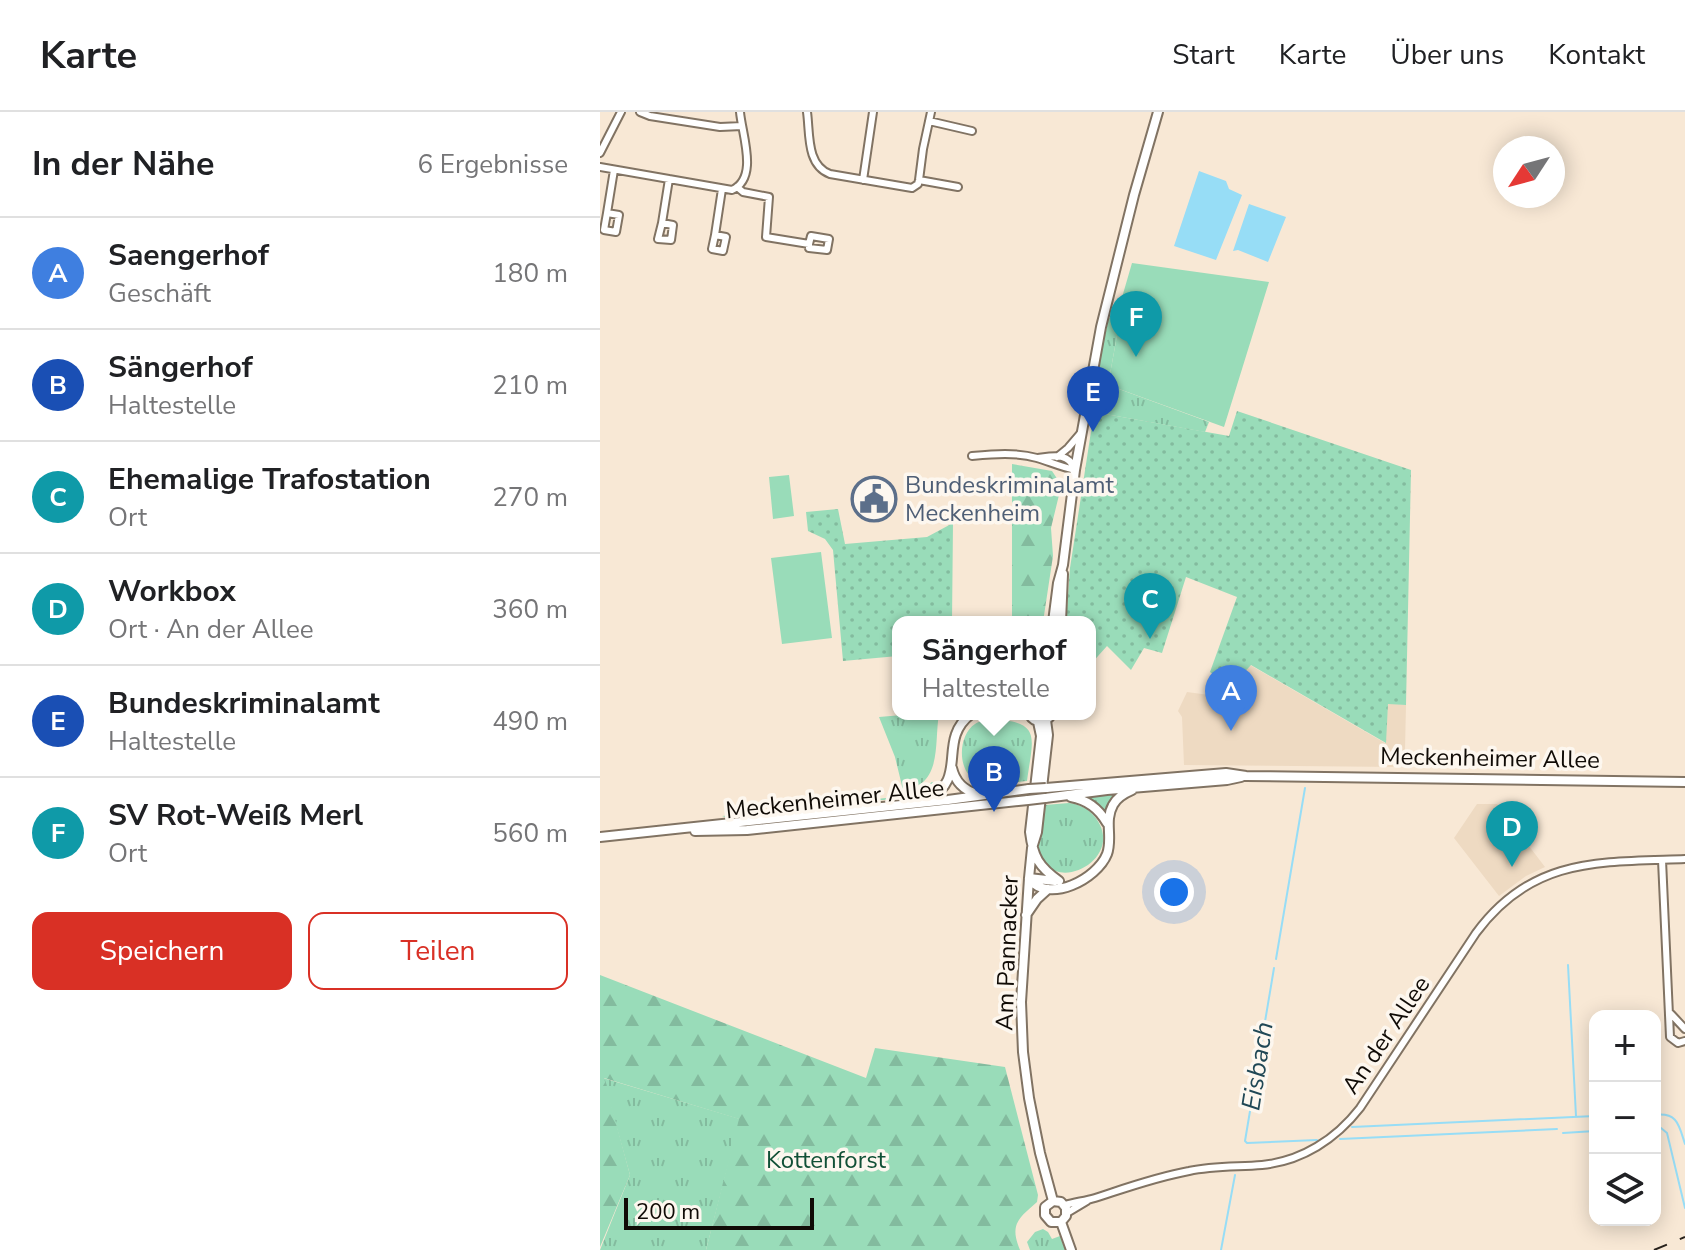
<!DOCTYPE html>
<html lang="de">
<meta charset="utf-8">
<style>
body{margin:0;font-family:"Nunito Sans",sans-serif;background:#f6f6f6;color:#202124}
.controls{position:absolute;right:24px;bottom:24px;display:grid;overflow:hidden;border-radius:16px;box-shadow:0 4px 20px #0003}
.controls button{width:72px;height:72px;display:grid;place-items:center;padding:0;border:0;border-bottom:2px solid #e0e0e0;background:#fff;color:#202124;font:40px sans-serif}
.compass{position:absolute;left:893px;top:24px;width:72px;height:72px;border-radius:50%;background:#fff;box-shadow:0 4px 20px #0003;rotate:234deg}
.scale{position:absolute;left:24px;bottom:20px;width:190px;box-sizing:border-box;padding-left:8px;border:4px solid #100b06;border-top:0;font-size:22px;line-height:28px;white-space:nowrap;color:#100b06;-webkit-text-stroke:6px #fdf7ef;paint-order:stroke}
.you{position:absolute;left:574px;top:780px;width:28px;height:28px;margin:-20px;border:6px solid #fff;border-radius:50%;background:#1a73e8;box-shadow:0 0 0 12px #1a73e833}
.badge{display:grid;place-items:center;width:52px;height:52px;border-radius:50%;background:#d93025;color:#fff;font-size:26px;font-weight:700}
.pin{position:absolute;translate:-50% -66px;filter:drop-shadow(0 2px 4px #0008)}
.pin::after{content:'';position:absolute;top:42px;width:28px;height:24px;background:inherit;clip-path:polygon(0 0,100% 0,50% 100%)}
.popup{position:absolute;left:292px;top:504px;width:204px;height:104px;box-sizing:border-box;display:grid;place-content:center;border-radius:16px;background:#fff;filter:drop-shadow(0 2px 6px #0005);font-size:26px;white-space:nowrap;color:#757577}
.popup b{font-size:30px;color:#202124}
.popup::after{content:'';position:absolute;left:50%;top:100%;margin-left:-16px;border:16px solid transparent;border-top-color:#fff}
.list{margin:0;padding:0;list-style:none}
h2{display:flex;justify-content:space-between;align-items:center;height:104px;margin:0;padding:0 32px;font-size:34px}
h2 small{font-size:26px;font-weight:400;color:#757577}
.list li{display:grid;grid-template-columns:52px 1fr auto;gap:24px;align-items:center;box-sizing:border-box;height:112px;padding:0 32px;border-top:2px solid #e0e0e0}
.list b{display:block;font-size:30px;white-space:nowrap}
.list p{margin:0;font-size:26px;white-space:nowrap;color:#757577}
.list em{font-size:26px;font-style:normal;color:#757577}
.actions{display:flex;gap:16px;padding:24px 32px}
.actions a{flex:1;padding:18px 0;border:2px solid #d93025;border-radius:16px;text-align:center;font-size:28px;color:#d93025}
.actions .main{background:#d93025;color:#fff}
.icon{flex:none;width:44px;height:44px;fill:none;stroke:currentColor;stroke-width:2;stroke-linecap:round;stroke-linejoin:round}
.map{position:relative;flex:none;width:1085px;height:1138px;overflow:hidden}
header{display:flex;align-items:center;gap:48px;box-sizing:border-box;height:112px;padding:0 40px;background:#fff;border-bottom:2px solid #e0e0e0}
header strong{font-size:38px}
nav{display:flex;gap:44px;margin-inline-start:auto;font-size:28px}
main{display:flex}
aside{flex:1;background:#fff}
.map>svg:first-child{display:block}
</style>
<header>
<strong>Karte</strong>
<nav><a>Start</a><a>Karte</a><a>Über uns</a><a>Kontakt</a></nav>
</header>
<main>
<aside>
<h2>In der Nähe<small>6 Ergebnisse</small></h2>
<ul class="list">
<li><span class="badge" style="background:#3f7fe0">A</span><div><b>Saengerhof</b><p>Geschäft</p></div><em>180 m</em></li>
<li><span class="badge" style="background:#1a4fb4">B</span><div><b>Sängerhof</b><p>Haltestelle</p></div><em>210 m</em></li>
<li><span class="badge" style="background:#0f9aa8">C</span><div><b>Ehemalige Trafostation</b><p>Ort</p></div><em>270 m</em></li>
<li><span class="badge" style="background:#0f9aa8">D</span><div><b>Workbox</b><p>Ort · An der Allee</p></div><em>360 m</em></li>
<li><span class="badge" style="background:#1a4fb4">E</span><div><b>Bundeskriminalamt</b><p>Haltestelle</p></div><em>490 m</em></li>
<li><span class="badge" style="background:#0f9aa8">F</span><div><b>SV Rot-Weiß Merl</b><p>Ort</p></div><em>560 m</em></li>
</ul>
<div class="actions"><a class="main">Speichern</a><a>Teilen</a></div>
</aside>
<div class="map">
<svg width="1085" height="1138" viewBox="0 0 1085 1138">
<defs>
<pattern id="grass-tufts" width="24" height="20" patternUnits="userSpaceOnUse" patternTransform="scale(2)"><rect width="24" height="20" fill="#99dcb9"/><path d="M3 7l-1-3M5 7V3M7 7l1-3M15 17l-1-3M17 17v-4M19 17l1-3" fill="none" stroke="#83bb9e"/></pattern>
<pattern id="forest-firs" width="22" height="20" patternUnits="userSpaceOnUse" patternTransform="scale(2)"><rect width="22" height="20" fill="#99dcb9"/><path d="M5 1l3.5 6h-7zM16 11l3.5 6h-7z" fill="#83bb9e"/></pattern>
<pattern id="park-dots" width="8" height="8" patternUnits="userSpaceOnUse" patternTransform="scale(2)"><rect width="8" height="8" fill="#99dcb9"/><path d="M2 2h.1M6 6h.1" fill="none" stroke="#83bb9e" stroke-width="1.8" stroke-linecap="round"/></pattern>
</defs>
<rect width="100%" height="100%" fill="#f8e8d5"/>
<path fill="#eedac2" d="M650,553l135,78 3,-40 18,2 -1,45 -8,17 -213,-2 -2,-48 -4,-6 9,-19 22,3 21,-7z
M877,692h20l48,63 -19,9 -27,20 -45,-58z"/>
<path fill="url(#grass-tufts)" d="M509,206l11,1 -12,66 101,37 -4,10 -111,-20 1,-33z
M314,602h25c-5,28 4,72 -36,76l-8,-33 -16,-40z
M388,607c55,2 45,17 39,62 -15,1 -38,7 -52,-1 -18,-10 -17,-45 0,-56 4,-3 9,-3 13,-5z
M332,670l10,3 -13,9 -8,2 -196,21 -3,-1 182,-20 13,-3z
M520,681l-14,22 -10,-11 -12,-8z
M469,691c10,1 20,6 26,14 34,43 -48,83 -56,31 -2,-13 4,-30 6,-43z
M3,966l137,41 -34,131h-106l30,-75z
M443,1117l5,3 4,7 8,-3 5,14h-35l-3,-8 8,-10z"/>
<path fill="url(#forest-firs)" d="M412,352l40,7 6,9 1,15 -8,33 2,28 -10,66h-31z
M0,863l266,103 9,-30 130,19 33,128 -1,7c-18,16 -28,22 -17,48h-314l33,-131 -135,-41 26,97 -30,72z"/>
<path fill="url(#park-dots)" d="M637,299l174,59 -5,235 -18,-1 -2,39 -135,-78 -21,23 -20,-16 27,-75 -51,-20 -24,76 -18,-5 -13,22 -24,-24 -17,19v-43h-24l4,-54 24,-156 135,24z
M238,397l7,35 82,-7 26,-14 -1,99h-54v34l-55,5 -10,-111 -8,-11 -17,-8 -2,-19z"/>
<path fill="#99dcb9" d="M532,151l137,19 -45,145 -116,-42 12,-66 -4,-1z
M189,363l5,41 -21,3 -4,-42z
M221,440l11,86 -50,6 -11,-86z"/>
<path fill="#97ddf6" d="M599,59l27,10 3,8 13,6 -26,65 -42,-14z
M649,92l37,13 -18,45 -30,-12 -5,1z"/>
<g fill="none" stroke-linecap="round" stroke-linejoin="round">
<path stroke="#97ddf6" stroke-width="2" d="M676,847l29,-171
M968,853l8,151
M674,856l-29,173 2,2 70,-3
M1055,1003c23,-3 24,11 30,29
M752,1015l243,-11
M1055,1016h6l6,5 18,75
M963,1021l32,-2
M740,1027l217,-10
M621,1138l14,-75"/>
<g stroke="#817363" stroke-width="10">
<path id="minor" d="M40,0l10,4 70,11 22,-1
M207,0c3,21 -1,53 23,62l82,14 6,-4 1,-4 4,-31 8,-37
M329,9l43,10
M0,41l21,-41
M0,55l132,23c27,-12 10,-55 8,-78
M263,68l10,-68
M319,68l39,7
M137,75l6,5 26,5 -3,40 43,7v4l18,2 2,-11 -18,-3 -2,8
M7,101l12,2 -3,17 -12,-2z
M7,101l7,-43
M62,111l11,2 -2,15 -13,-1z
M62,111l7,-44
M115,123l11,2 -3,14 -11,-2z
M115,123l7,-46
M372,344c22,-2 44,-4 65,2 13,4 24,9 38,12
M457,345l11,-9 12,-14
M438,346c15,-2 31,-6 37,12
M1062,748l8,177 8,6 7,-2
M1071,902l14,15
M465,1093c10,-3 20,-4 30,-7 31,-10 61,-21 94,-27 24,-5 49,-4 73,-6 40,-4 74,-26 98,-57l116,-175c56,-76 123,-71 209,-74
M467,1101l20,-12"/>
</g>
<g stroke="#817363" stroke-width="12">
<path id="secondary" d="M453,510l5,-39 5,-18 12,-95 26,-143 33,-132 24,-83
M461,510l2,-48
M429,602c6,10 16,10 23,0
M446,608l2,15 -11,97 -5,16 -3,30 -8,124 2,50 6,46 11,55 13,48
M438,610l3,14 -11,96c3,25 9,35 29,49
M352,656c3,13 11,22 25,26
M446,676l180,-15 20,3 439,6
M471,685c17,3 28,12 36,26
M445,686l62,-8 120,-10 14,-3
M327,688c43,-22 9,-59 44,-86
M95,719l52,-1 281,-30
M0,725l348,-37 81,-11
M429,766l26,3
M429,767c20,25 68,0 78,-25 6,-16 -3,-33 6,-49 4,-8 12,-12 19,-15
M426,803l11,-16 11,-10
M453,1089l-8,6v8l6,7h10
M453,1089l8,1 5,6v8l-5,6
M461,1110l10,28"/>
</g>
<use href="#minor" stroke="#fff" stroke-width="6"/>
<use href="#secondary" stroke="#fff" stroke-width="8"/>
<path stroke="#28221c" stroke-width="2" stroke-dasharray="14 14" stroke-linecap="butt" d="M1054,1138l31,-13"/>
<g stroke="#817363" stroke-width="12" stroke-linecap="butt">
<path id="secondary-bridge" d="M429,677l17,-1
M428,688l17,-2"/>
</g>
<use href="#secondary-bridge" stroke="#fff" stroke-width="8"/>
</g>
<defs>
<g id="civic-ring" transform="scale(2.3)"><circle r="9.5" fill="#fdf7ef" stroke="#5c6f8a" stroke-width="1.5"/><path d="M-.6-6.5H3V-4.5H.6V-3L4-1V1h2V6H-6V1h2V-1L-.6-3ZM-1.2 2.5V6h2.4V2.5Z" fill="#5c6f8a"/></g>
</defs>
<g fill-rule="evenodd">
<use href="#civic-ring" x="274" y="387"/>
</g>
<g text-anchor="middle" stroke-width="7" stroke-linejoin="round" paint-order="stroke">
<g font-size="24" fill="#4e5e75" stroke="#fdf7ef" text-anchor="start">
<text x="305" y="381">Bundeskriminalamt<tspan x="305" dy="28">Meckenheim</tspan></text>
</g>
<g font-size="24" fill="#100b06" stroke="#fdf7ef">
<text transform="translate(890 646) rotate(1)" y="8">Meckenheimer Allee</text>
<text transform="translate(235 687) rotate(-6)" y="8">Meckenheimer Allee</text>
<text transform="translate(407 841) rotate(-88)" y="8">Am Pannacker</text>
<text transform="translate(786 923) rotate(-56)" y="8">An der Allee</text>
</g>
<g font-size="24" fill="#115036" stroke="#fdf7ef">
<text x="226" y="1056">Kottenforst</text>
</g>
<g font-size="26" font-style="italic" fill="#204856" stroke="#fdf7ef">
<text transform="translate(657 954) rotate(-81)" y="9">Eisbach</text>
</g>
</g>
</svg>
<div class="controls">
<button>+</button>
<button>−</button>
<button><svg class="icon" aria-label="layers" viewBox="0 0 24 24"><path d="M12 4l9 5-9 5-9-5zM3 14l9 5 9-5"/></svg></button>
</div>
<svg class="compass" viewBox="-18 -18 36 36"><path d="M0-13l5 13h-10z" fill="#e53935"/><path d="M0 13l5-13h-10z" fill="#757577"/></svg>
<div class="scale">200 m</div>
<div class="you"></div>
<div class="pin badge" style="left:631px;top:619px;background:#3f7fe0">A</div>
<div class="pin badge" style="left:394px;top:700px;background:#1a4fb4">B</div>
<div class="popup"><b>Sängerhof</b>Haltestelle</div>
<div class="pin badge" style="left:550px;top:527px;background:#0f9aa8">C</div>
<div class="pin badge" style="left:912px;top:755px;background:#0f9aa8">D</div>
<div class="pin badge" style="left:493px;top:320px;background:#1a4fb4">E</div>
<div class="pin badge" style="left:536px;top:245px;background:#0f9aa8">F</div>
</div>
</main>
